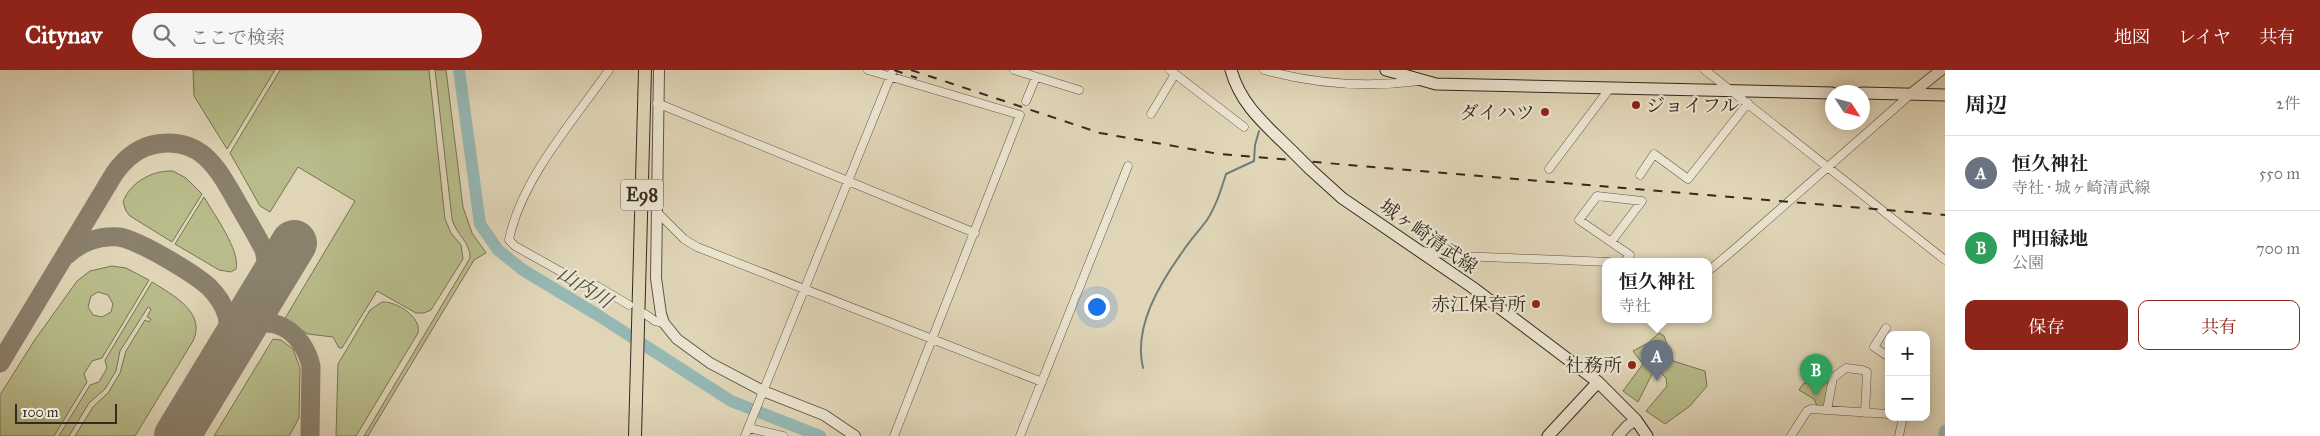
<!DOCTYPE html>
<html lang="ja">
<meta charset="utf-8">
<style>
body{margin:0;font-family:"IM FELL Great Primer","Noto Serif JP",serif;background:#f6f6f6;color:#202124}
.controls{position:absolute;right:15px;bottom:15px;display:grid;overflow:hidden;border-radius:10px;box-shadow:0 2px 12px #0003}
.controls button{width:45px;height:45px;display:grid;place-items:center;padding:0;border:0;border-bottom:1px solid #e0e0e0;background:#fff;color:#202124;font:25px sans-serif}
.compass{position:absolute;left:1825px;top:15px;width:45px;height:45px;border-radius:50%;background:#fff;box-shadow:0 2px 12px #0003;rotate:126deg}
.scale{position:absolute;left:15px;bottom:12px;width:102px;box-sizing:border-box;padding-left:5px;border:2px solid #332a21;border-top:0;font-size:14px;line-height:18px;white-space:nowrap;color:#332a21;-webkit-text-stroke:4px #ebe4d0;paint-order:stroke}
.you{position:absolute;left:1096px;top:236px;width:18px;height:18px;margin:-12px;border:4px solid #fff;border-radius:50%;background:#1a73e8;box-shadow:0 0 0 8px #1a73e833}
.badge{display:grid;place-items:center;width:32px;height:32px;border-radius:50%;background:#8f2418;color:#fff;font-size:16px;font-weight:700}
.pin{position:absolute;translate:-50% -41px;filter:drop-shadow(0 1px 2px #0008)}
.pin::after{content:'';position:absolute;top:26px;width:18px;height:15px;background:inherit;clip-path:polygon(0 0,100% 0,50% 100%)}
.popup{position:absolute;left:1602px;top:188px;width:110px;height:65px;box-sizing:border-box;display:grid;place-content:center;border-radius:10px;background:#fff;filter:drop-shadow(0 1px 4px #0005);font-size:16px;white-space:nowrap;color:#757577}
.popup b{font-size:19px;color:#202124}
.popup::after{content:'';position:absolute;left:50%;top:100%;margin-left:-10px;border:10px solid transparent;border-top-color:#fff}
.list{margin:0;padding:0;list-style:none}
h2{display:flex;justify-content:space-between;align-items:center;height:65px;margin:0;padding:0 20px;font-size:21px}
h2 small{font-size:16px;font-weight:400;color:#757577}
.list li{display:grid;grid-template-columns:32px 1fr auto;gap:15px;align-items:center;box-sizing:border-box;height:75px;padding:0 20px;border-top:1px solid #e0e0e0}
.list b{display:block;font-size:19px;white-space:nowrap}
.list p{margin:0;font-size:16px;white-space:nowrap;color:#757577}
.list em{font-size:16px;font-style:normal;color:#757577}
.actions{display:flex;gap:10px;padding:15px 20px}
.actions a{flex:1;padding:11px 0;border:1px solid #8f2418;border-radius:10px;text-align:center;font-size:18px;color:#8f2418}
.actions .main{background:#8f2418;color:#fff}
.icon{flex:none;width:28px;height:28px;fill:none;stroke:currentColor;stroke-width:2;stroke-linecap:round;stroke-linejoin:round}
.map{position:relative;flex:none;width:1945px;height:366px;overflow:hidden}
header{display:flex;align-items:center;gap:30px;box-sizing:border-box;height:70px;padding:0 25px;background:#8f2418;color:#fff}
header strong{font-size:24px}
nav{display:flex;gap:28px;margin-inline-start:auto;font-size:18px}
.search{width:350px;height:45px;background:#f6f6f6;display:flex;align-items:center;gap:12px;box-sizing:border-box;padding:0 18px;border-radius:28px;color:#757577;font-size:19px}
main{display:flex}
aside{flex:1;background:#fff}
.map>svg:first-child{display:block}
</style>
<header>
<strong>Citynav</strong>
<div class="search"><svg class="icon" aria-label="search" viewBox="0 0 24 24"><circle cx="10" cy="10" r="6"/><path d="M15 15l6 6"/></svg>ここで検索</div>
<nav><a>地図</a><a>レイヤ</a><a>共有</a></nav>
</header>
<main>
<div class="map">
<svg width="1945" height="366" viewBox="0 0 1945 366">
<rect width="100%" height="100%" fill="#e0d5b7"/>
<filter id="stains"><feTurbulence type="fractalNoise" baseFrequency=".004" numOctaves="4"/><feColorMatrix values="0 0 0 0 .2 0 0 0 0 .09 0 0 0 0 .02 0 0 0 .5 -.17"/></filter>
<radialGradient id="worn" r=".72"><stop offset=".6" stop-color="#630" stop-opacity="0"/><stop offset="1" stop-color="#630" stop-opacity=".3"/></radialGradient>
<path fill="#b8bc8a" stroke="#767356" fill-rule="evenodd" d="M193,0h82l-48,79 -33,-53z
M280,0h149l16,149 6,14 10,12 2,14 -32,51 -7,3h-8l-39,-22 -35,57h-3l-6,-11 -25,-3 -24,-14 71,-119 -57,-34 -28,45 -10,-6 -30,-53z
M435,0h11l17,137 9,26 14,20 -12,7 -106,176h-4l106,-178c1,-15 -15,-25 -18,-39z
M173,101l13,7 16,16 -30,48 -42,-26 -4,-5 -3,-9c7,-20 30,-32 50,-31z
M204,127c9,16 37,54 32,72l-5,3 -12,-2 -44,-26z
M112,196l14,2 23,12 -47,78 -10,3 -8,13 3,8 -33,54h-54v-41l34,-54 43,-60 13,-10zM98,222l10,3 5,9 -2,8 -9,5 -9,-2 -5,-8 3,-11z
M152,212c19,12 55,30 41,59l-58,95h-60l18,-29 15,-14 12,-20 6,-22 19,-31 4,2 2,-3 -4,-2 4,-8 -3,-2 -28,44 -4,20 -11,18 -16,14 -20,33h-10l31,-51 9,-3 8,-14 -2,-8z
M382,232c14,-1 40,15 36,31l-62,103h-20l2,-72 32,-54z
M1659,263l5,3 9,25 32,10 2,15 -17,20 -25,18 -19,-13 21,-25 -1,-8 -6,-6h-7l-15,30 -15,-11 20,-27 -10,-13 15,-8z
M273,269l8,1 12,9 7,19 -1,50 -10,18h-75z
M1829,305l-4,31h-8l-3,-7 -15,-9 4,-6z"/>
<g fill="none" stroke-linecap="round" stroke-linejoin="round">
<path stroke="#6e7f7a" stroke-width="2" d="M1143,298c-10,-41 17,-85 40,-117 7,-11 16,-20 24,-31 9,-14 14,-30 19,-46l28,-13 1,-16 4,-14"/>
<path stroke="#95b8b5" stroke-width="12" d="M459,0l21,154 18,26 25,20 73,44 135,87 89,35
M1944,366l1,-5"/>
<path stroke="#8a806c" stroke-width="19" d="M67,185c14,-13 33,-20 52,-18 19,3 75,36 90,50 8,8 15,18 18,29 4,15 1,30 -4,45
M237,266c32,-29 66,-5 74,30l-1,70
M0,293l114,-189c11,-16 24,-27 43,-30 45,-7 61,25 80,58 9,16 19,32 27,48l3,15 -5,30"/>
<path stroke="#8a806c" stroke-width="46" d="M177,366l117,-193"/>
<g stroke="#5e5546" stroke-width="9">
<path id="minor" d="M609,0c-35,50 -88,109 -100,170l6,6 66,37 16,3 32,19
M868,0l152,45 -126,321
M1014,0l65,20
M1170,0l74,57
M1264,0c51,14 102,18 155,11
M1705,0l240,190
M1026,31l10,-24
M657,33l318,130
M1151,44l24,-40
M1549,99l61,-81
M1640,105l14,-21 34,25 60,-76
M658,143l26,26 13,8 345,135
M1611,172l31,-41 -45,-5 -18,24 51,35 -6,7
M1422,181l38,5 149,6
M1708,198h4l26,-22 173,-152
M645,244l10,7 9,2
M1886,258l-12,19 15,10
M1827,340l6,-32 13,-10 16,2 5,2 -2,41
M749,358l34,8
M745,366l148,-366
M1020,366l108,-270
M1791,366l16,-25 4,-2 78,5
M1899,366l4,-19"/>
</g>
<g stroke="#5e5546" stroke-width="12">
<path id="tertiary" d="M659,0l-3,208 5,36 3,9 13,16 33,24 53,28 61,24 31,21
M1911,24l30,-24
M1618,366l9,-10 9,-6"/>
</g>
<g stroke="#332a21" stroke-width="13">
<path id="secondary" d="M1231,0c10,36 36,56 61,81
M1386,0l50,14 396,9
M1862,23l83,2
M1310,99l32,29 130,89 126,95 38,38 11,16
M1548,366l50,-54"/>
</g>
<g stroke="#332a21" stroke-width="14">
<path id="primary" d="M635,366l10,-366"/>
</g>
<use href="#minor" stroke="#ebe4d0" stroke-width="8"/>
<use href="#tertiary" stroke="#ebe4d0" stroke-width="10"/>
<use href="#secondary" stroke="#ebe4d0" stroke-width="11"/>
<use href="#primary" stroke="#e0d5b7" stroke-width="12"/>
<path stroke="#332a21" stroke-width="2" stroke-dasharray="9 9" stroke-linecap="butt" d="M894,0l23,8
M911,0l189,63 119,21 726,61"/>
<g stroke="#332a21" stroke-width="13" stroke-linecap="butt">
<path id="secondary-bridge" d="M1292,81l18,18"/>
</g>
<use href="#secondary-bridge" stroke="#ebe4d0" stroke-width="11"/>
</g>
<g fill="#8f2418" stroke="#ebe4d0" stroke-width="2">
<circle cx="1636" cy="35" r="5"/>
<circle cx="1545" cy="42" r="5"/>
<circle cx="1536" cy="234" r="5"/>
<circle cx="1632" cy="295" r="5"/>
</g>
<g text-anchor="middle" stroke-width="4.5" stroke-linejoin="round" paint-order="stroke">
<rect fill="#ebe4d0" stroke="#6a6256" stroke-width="1" x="621" y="109.5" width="42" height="31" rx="4"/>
<g font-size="18" font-weight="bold" fill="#332a21">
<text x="642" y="131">E98</text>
</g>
<g font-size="19" fill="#332a21" stroke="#ebe4d0" text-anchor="end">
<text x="1646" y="42" text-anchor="start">ジョイフル</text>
<text x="1535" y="49">ダイハツ</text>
<text x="1526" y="241">赤江保育所</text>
<text x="1622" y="302">社務所</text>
</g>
<g font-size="19" fill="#332a21" stroke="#ebe4d0">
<text transform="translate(1429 166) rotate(35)" y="7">城ヶ崎清武線</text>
</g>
<g font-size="20" font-style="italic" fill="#4c4e46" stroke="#ebe4d0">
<text transform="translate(585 217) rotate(32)" y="7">山内川</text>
</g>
</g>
<rect width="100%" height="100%" filter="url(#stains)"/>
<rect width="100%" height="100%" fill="url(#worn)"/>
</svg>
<div class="controls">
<button>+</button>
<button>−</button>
</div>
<svg class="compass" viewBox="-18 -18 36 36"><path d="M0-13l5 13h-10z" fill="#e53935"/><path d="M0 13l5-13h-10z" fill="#757577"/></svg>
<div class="scale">100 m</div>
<div class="you"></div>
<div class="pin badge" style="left:1657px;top:311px;background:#6b7280">A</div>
<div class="popup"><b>恒久神社</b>寺社</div>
<div class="pin badge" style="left:1816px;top:325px;background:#2e9e5b">B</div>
</div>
<aside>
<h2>周辺<small>2件</small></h2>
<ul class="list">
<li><span class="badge" style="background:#6b7280">A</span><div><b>恒久神社</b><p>寺社 · 城ヶ崎清武線</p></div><em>550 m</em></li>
<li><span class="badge" style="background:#2e9e5b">B</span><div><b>門田緑地</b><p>公園</p></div><em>700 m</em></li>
</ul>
<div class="actions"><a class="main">保存</a><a>共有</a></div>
</aside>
</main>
